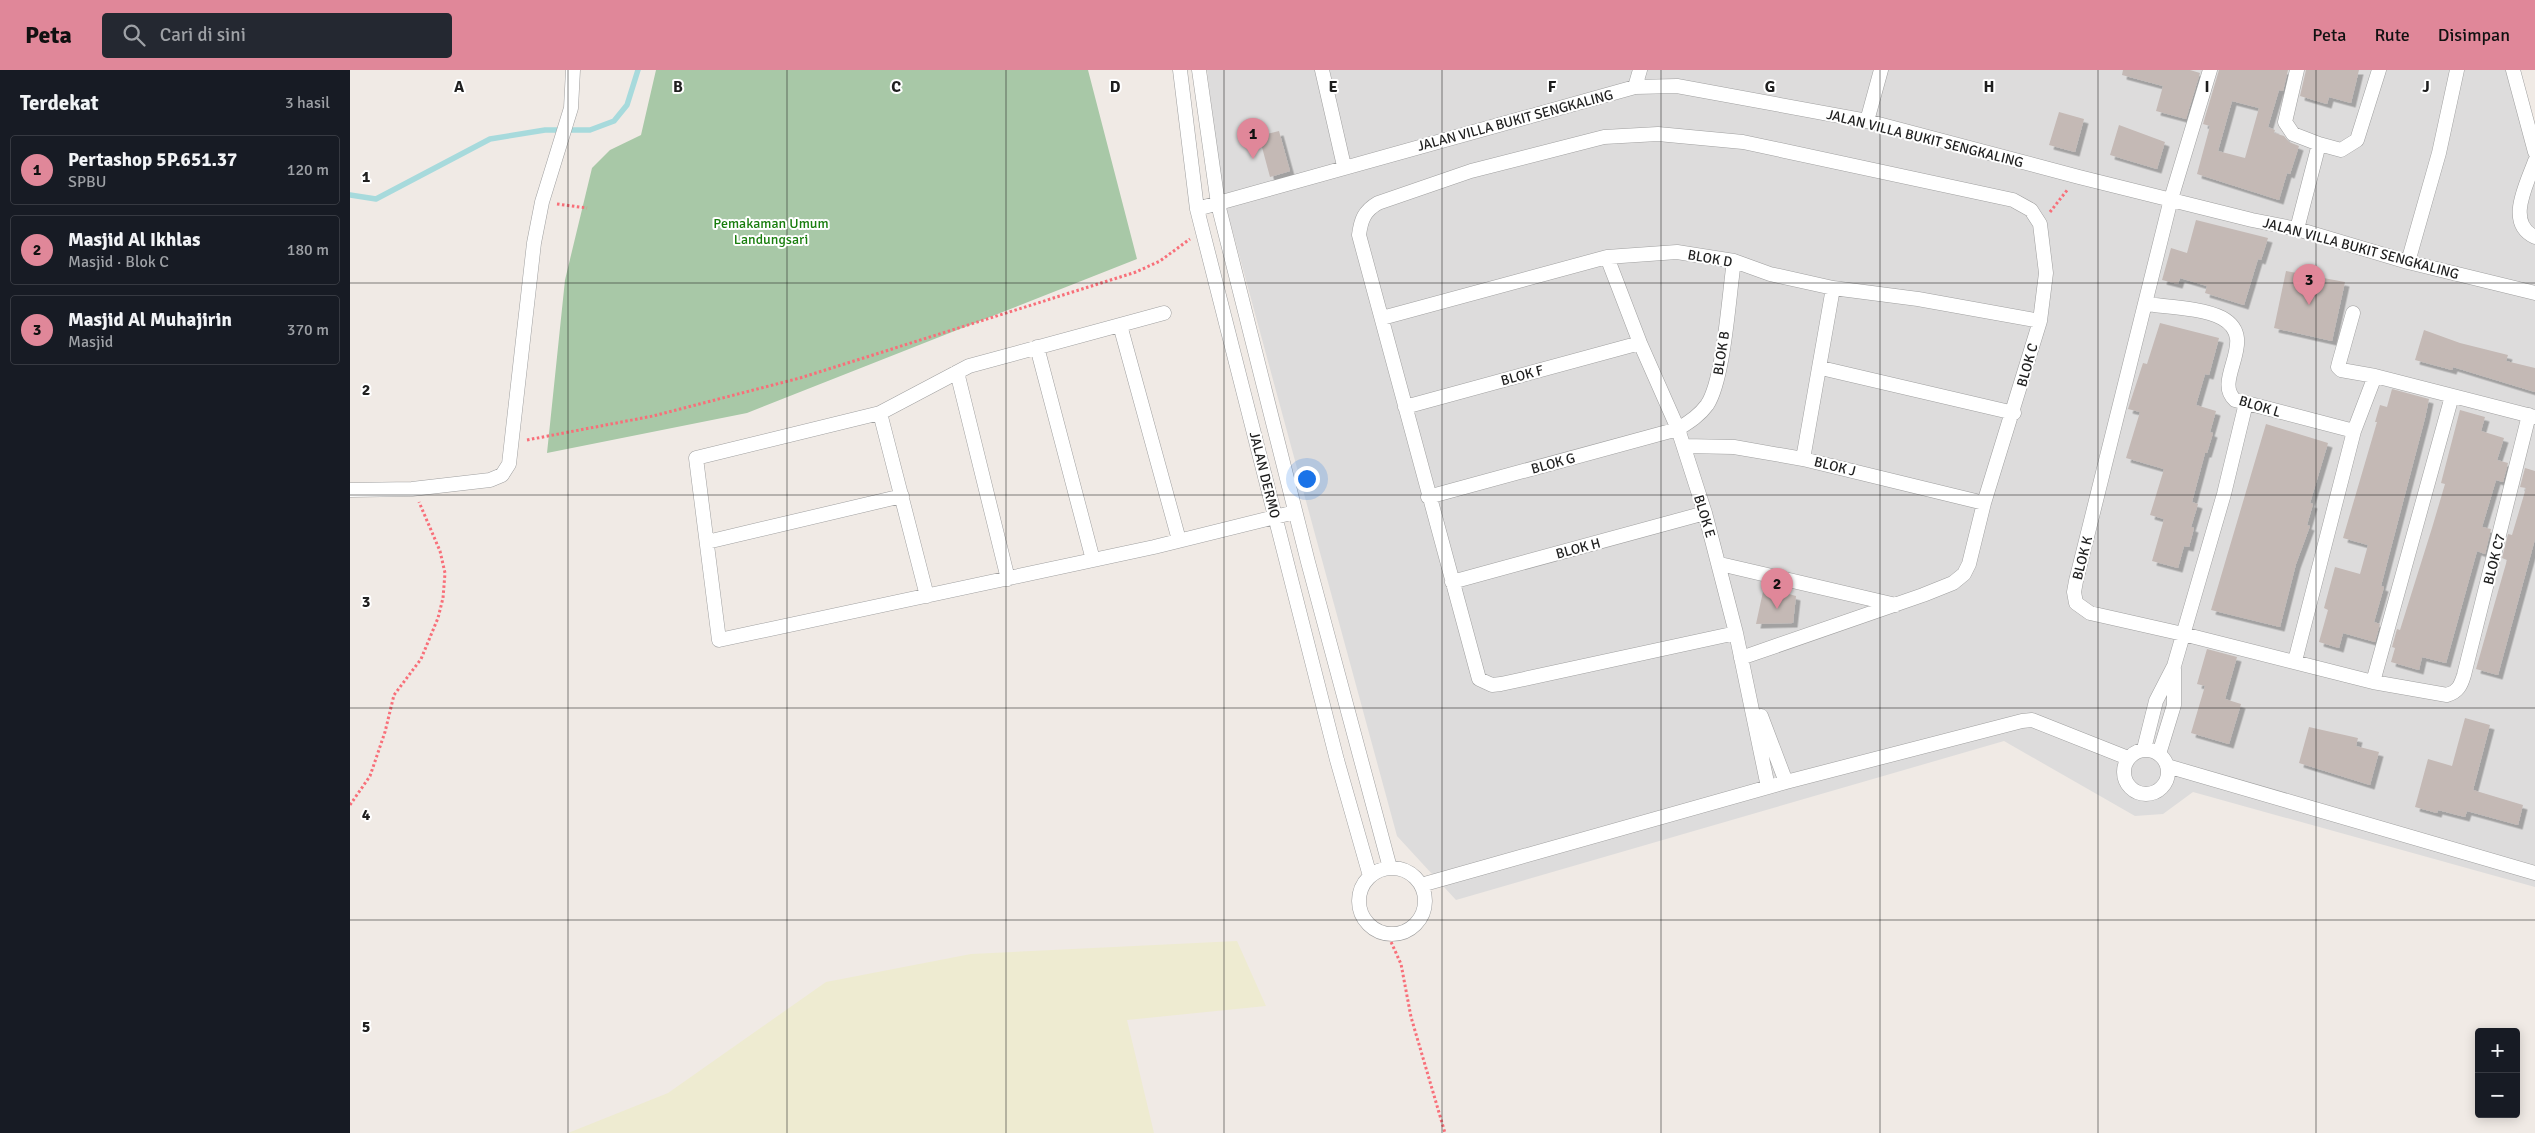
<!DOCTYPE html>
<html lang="id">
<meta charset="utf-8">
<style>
body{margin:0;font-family:Signika,sans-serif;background:#242831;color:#f1f3f6}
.controls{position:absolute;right:15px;bottom:15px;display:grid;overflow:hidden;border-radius:5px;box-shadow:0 2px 12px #0003}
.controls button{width:45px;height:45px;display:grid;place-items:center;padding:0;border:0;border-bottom:1px solid #363941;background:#171b24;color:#f1f3f6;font:25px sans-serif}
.you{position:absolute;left:956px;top:408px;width:18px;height:18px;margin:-12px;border:4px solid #fff;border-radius:50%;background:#1a73e8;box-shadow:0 0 0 8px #1a73e833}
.badge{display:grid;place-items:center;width:32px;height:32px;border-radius:50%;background:#e08799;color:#111;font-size:16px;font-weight:700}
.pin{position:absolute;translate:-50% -41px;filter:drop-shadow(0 1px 2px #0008)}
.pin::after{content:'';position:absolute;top:26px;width:18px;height:15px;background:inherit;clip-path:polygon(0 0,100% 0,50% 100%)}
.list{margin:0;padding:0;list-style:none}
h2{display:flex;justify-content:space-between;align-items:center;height:65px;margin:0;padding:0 20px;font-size:21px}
h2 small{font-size:16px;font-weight:400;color:#9ea1a6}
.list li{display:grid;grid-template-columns:32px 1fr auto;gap:15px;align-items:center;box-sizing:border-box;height:70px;margin:0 10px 10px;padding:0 10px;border:1px solid #363941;border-radius:5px}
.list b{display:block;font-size:19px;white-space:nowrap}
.list p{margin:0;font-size:16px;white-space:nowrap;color:#9ea1a6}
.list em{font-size:16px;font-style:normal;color:#9ea1a6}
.icon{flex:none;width:28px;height:28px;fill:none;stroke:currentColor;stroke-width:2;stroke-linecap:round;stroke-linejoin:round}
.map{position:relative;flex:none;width:2185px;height:1063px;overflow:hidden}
header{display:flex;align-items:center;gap:30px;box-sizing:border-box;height:70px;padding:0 25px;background:#e08799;color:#111}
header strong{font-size:24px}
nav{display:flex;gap:28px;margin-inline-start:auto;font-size:18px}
.search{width:350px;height:45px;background:#242831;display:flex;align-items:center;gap:12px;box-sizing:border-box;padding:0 18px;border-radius:5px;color:#9ea1a6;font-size:19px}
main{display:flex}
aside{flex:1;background:#171b24}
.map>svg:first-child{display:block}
</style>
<header>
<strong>Peta</strong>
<div class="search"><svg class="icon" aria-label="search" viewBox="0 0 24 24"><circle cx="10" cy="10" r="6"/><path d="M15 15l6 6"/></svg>Cari di sini</div>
<nav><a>Peta</a><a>Rute</a><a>Disimpan</a></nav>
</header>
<main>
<aside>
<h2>Terdekat<small>3 hasil</small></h2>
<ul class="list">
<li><span class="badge">1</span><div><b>Pertashop 5P.651.37</b><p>SPBU</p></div><em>120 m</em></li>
<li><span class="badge">2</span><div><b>Masjid Al Ikhlas</b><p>Masjid · Blok C</p></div><em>180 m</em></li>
<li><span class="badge">3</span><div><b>Masjid Al Muhajirin</b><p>Masjid</p></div><em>370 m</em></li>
</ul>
</aside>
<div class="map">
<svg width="2185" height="1063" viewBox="0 0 2185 1063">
<defs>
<filter id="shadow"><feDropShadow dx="4.5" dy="4.5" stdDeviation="0" flood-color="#0004"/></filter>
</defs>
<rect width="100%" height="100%" fill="#f0eae5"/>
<path fill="#dddcdc" d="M857,0h1309l19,66v751l-342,-95 -30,22 -28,2 -131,-75 -548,159 -59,-64 -175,-644z"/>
<path fill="#eeebd1" d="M887,871l29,65 -139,14 27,113h-586l100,-40 158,-111 145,-28z"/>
<path fill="#a8c8a7" d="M306,0h432l49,189 -390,154 -200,40 18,-173 27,-112 18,-18 31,-15z"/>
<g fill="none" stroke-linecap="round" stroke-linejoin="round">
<path stroke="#a7dadc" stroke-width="5.5" d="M0,125l26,4 114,-60 55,-9h45l24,-9 13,-16 11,-35"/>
</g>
<path fill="#c4b9b5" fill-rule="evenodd" filter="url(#shadow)" d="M1773,0h67l10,3 -14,46 -30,-8 7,-25 -41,-11z
M1869,0h69l-5,21 -4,-1 -11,37 7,3 -1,3 10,3 5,6 10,4 -9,28 -3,-1 -8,27 -82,-26 13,-48 -7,-2zM1882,31l27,7 -14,50 -27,-7z
M1956,0h53l-8,33 -22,-6 -2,7 -27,-8z
M1709,42l25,7 -9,33 -26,-7z
M1769,55l46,17 -8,27 -47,-14z
M929,61l11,40 -20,6 -11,-41z
M1846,150l72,18 -7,22 -3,-1 -14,46 -39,-12 2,-7 -27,-8 -2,6 -16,-4 9,-32 16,5z
M1936,201l59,11 -13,59 -58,-13z
M1810,253l59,15 -10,37 -4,-1 -9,31 20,6 -6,21 3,1 -6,20h-2l-13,49 6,2 -7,23 3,1 -5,19 -5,-1 -6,22 -26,-7 12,-42 -14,-4 14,-46 -38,-11 14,-46 -12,-3 15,-46 4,1z
M2074,260l36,13 48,12 -2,6 29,7v24l-82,-25 -1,3 -37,-10z
M2042,319l37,10 -4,19 -44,168 3,1 -10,35 6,2 -5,18 -32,-9 -4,15 -20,-6 9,-32 -4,-2 11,-41 25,7 8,-29 -25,-7 34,-116h-2l5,-17 7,2z
M2110,340l25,7 -4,14 23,7 -7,22 11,3 -5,19 -7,-2 -14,47 9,2 -6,25 -8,-3 -31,112 -24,-6 -3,13 -28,-8 4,-14 -3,-1 5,-18 3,1 32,-102 13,-44 -4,-1z
M1916,354l62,19 -18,60 3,1 -6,21 3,1 -14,38 -16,63 -69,-17z
M2175,398l10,3v68l-37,136 -22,-6 31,-109 -5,-2 6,-24 4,1 14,-47 -6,-1z
M1414,517l32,9 -3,27 -37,1z
M1857,579l30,8 -12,42 16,5 -12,40 -38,-11 14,-47 -8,-2z
M2115,648l25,7 -17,65 50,15 -5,20 -51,-14 -2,6 -27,-7 -1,3 -22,-6 13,-48 24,7z
M1959,657l49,11 -2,8 23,6 -9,33 -71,-22z"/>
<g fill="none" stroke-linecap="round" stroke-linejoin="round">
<g stroke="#a0a0a0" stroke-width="15">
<path id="minor" d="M830,0l17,139 140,551 33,116
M849,0l19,134 90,358 82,306
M972,0l22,96
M1860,0l-39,129 -95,382 -2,11 2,11 14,10 93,21 190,48 74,13c11,-3 14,-10 17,-20l65,-260
M1947,0l-12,52 8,12 26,10 -22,85
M2163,0l22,82
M1285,17l5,-17
M1517,51l14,-51
M1969,74l22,6 16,-10 22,-70
M2185,91c-8,23 -30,62 0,76
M847,139l438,-122 42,-1 190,35 212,56 173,43 45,9 111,33 127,31
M1257,187l33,86 38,86 27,84 31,120 32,154
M2058,192l31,-109 18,-83
M1796,234c22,3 57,4 76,14 38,21 -10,62 13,82l119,31
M814,243l-195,53 -89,47 -184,45 23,182 435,-93 141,-35
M2003,243l-14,50 -1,4 3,3 34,6 160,41
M1032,248l225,-61 70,-5 57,9 36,13 63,14 85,11 122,22
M770,255l59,215
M687,277l56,213
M1471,298l193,45
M607,302l51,207
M1055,337l235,-64
M530,343l47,183
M1334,376l50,1 69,12 181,44
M1453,389l30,-171
M0,420l62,-1 78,-9 12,-5 7,-11 25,-221 8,-41 29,-94 2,-38
M1078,427l250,-68c11,-7 21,-13 29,-24 17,-25 22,-111 27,-144
M357,472l195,-46
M1370,494l176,41
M1102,512l253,-69
M1386,563l-235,51 -9,1 -13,-6 -120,-444c2,-15 5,-24 19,-32l93,-32 133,-34 54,-3 85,8 270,58 18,10 9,14 6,49 -6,48 -56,182 -15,61 -5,10 -11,9 -30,12 -182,63
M1945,591l59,-230 21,-55
M2023,612l79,-286
M1411,646l25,66
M1794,679l12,-48 18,-35 50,-172 22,-91
M1774 702a22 22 0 1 1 44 0a22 22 0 1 1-44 0Z
M1809,684l15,-49v-36
M1817,696l368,107
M1009 831a33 33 0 1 1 66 0a33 33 0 1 1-66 0Z
M1071,815l365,-103 236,-61 10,-1 96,38"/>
</g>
<path stroke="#f86f79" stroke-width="3" stroke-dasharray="2.5 2.5" stroke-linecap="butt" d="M207,134l30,4
M1700,142l18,-23
M177,370l126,-24 147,-38 336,-106 24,-11 30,-22
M0,735l20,-29 15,-44 9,-37 27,-36 17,-41 5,-20 2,-25 -5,-22 -21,-49
M1037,863l14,31 10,53 34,116"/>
<use href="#minor" stroke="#fff" stroke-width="14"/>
</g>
<path fill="none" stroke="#1f1f1f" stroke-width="1" stroke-opacity="0.55" d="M218,0v1063M437,0v1063M656,0v1063M874,0v1063M1092,0v1063M1311,0v1063M1530,0v1063M1748,0v1063M1966,0v1063M0,213h2185M0,425h2185M0,638h2185M0,850h2185"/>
<g text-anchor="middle" stroke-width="4" stroke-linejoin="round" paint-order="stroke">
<g font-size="14" fill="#1f1f1f" stroke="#fff">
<text transform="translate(1165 50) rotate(-15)" y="5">JALAN VILLA BUKIT SENGKALING</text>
<text transform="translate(1575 68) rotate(14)" y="5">JALAN VILLA BUKIT SENGKALING</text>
<text transform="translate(2011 178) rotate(15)" y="5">JALAN VILLA BUKIT SENGKALING</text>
<text transform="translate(1360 188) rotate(10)" y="5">BLOK D</text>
<text transform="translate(1371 283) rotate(-81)" y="5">BLOK B</text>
<text transform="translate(1677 295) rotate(-74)" y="5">BLOK C</text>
<text transform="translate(1172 305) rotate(-15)" y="5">BLOK F</text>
<text transform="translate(1910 336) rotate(17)" y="5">BLOK L</text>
<text transform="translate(1203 393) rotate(-15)" y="5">BLOK G</text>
<text transform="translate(1485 396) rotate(14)" y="5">BLOK J</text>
<text transform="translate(915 405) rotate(76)" y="5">JALAN DERMO</text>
<text transform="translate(1355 446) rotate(73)" y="5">BLOK E</text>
<text transform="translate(1228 478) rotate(-15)" y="5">BLOK H</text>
<text transform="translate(1732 488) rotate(-76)" y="5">BLOK K</text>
<text transform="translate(2144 489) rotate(-76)" y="5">BLOK C7</text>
</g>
<g font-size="14" fill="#187d0d" stroke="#fff">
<text x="421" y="158">Pemakaman Umum<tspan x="421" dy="16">Landungsari</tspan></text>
</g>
</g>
<g font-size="16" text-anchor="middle" font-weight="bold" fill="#1f1f1f" stroke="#fff" stroke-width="4" stroke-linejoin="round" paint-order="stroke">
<text x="109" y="22">A</text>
<text x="328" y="22">B</text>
<text x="546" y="22">C</text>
<text x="765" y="22">D</text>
<text x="983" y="22">E</text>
<text x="1202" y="22">F</text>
<text x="1420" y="22">G</text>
<text x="1639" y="22">H</text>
<text x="1857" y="22">I</text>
<text x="2076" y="22">J</text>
<text x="16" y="112">1</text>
<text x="16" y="325">2</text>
<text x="16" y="537">3</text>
<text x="16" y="750">4</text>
<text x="16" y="962">5</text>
</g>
</svg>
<div class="controls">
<button>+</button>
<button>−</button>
</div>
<div class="you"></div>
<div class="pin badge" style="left:903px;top:89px">1</div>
<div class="pin badge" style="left:1427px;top:539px">2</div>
<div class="pin badge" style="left:1959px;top:235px">3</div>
</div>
</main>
